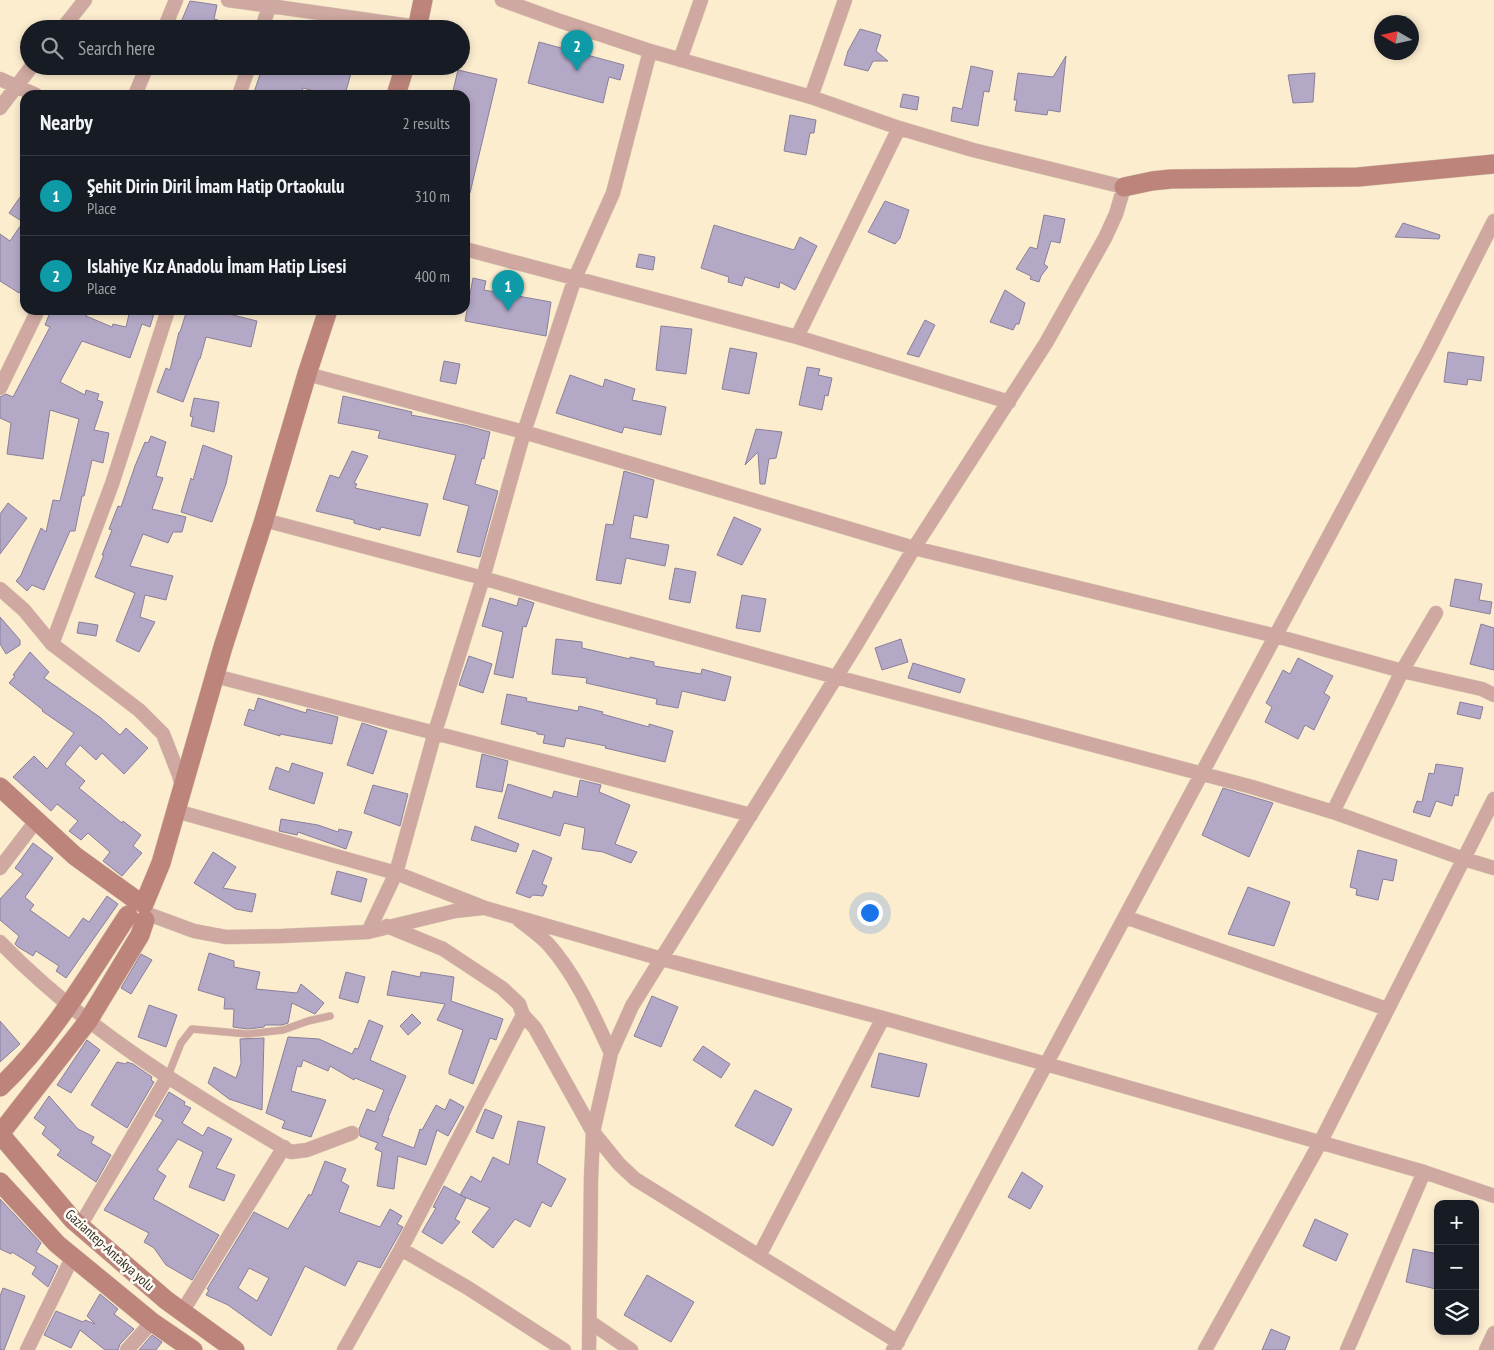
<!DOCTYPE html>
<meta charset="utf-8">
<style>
body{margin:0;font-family:"PT Sans Narrow",sans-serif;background:#20242c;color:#f1f3f6}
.controls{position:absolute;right:15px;bottom:15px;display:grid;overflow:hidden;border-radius:10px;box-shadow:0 2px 8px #0003}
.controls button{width:45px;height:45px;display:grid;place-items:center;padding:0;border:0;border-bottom:1px solid #363941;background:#171b24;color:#f1f3f6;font:25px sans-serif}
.compass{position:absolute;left:1374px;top:15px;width:45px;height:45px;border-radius:50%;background:#171b24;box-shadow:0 2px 8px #0003;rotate:279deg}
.you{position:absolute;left:869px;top:912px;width:18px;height:18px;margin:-12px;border:4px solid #fff;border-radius:50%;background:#1a73e8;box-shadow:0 0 0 8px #1a73e833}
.badge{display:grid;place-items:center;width:32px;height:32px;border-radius:50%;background:#cf9fcd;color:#fff;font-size:16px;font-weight:700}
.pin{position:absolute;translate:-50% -41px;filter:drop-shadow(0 1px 2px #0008)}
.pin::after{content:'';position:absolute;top:26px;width:18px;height:15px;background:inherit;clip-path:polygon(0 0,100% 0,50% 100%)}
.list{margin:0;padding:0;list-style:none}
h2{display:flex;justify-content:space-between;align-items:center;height:65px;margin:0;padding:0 20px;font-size:21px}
h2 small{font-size:16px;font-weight:400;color:#9ea1a6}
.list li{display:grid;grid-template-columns:32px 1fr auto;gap:15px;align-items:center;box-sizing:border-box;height:80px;padding:0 20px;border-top:1px solid #363941}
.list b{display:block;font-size:19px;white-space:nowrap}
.list p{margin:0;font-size:16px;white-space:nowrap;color:#9ea1a6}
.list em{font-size:16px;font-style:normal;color:#9ea1a6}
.icon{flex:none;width:28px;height:28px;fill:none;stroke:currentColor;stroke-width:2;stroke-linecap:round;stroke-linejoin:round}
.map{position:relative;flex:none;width:1494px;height:1350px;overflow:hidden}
.search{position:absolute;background:#171b24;box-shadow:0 2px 8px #0003;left:20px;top:20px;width:450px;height:55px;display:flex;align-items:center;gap:12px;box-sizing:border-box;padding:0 18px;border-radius:28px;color:#9ea1a6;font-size:19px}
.panel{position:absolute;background:#171b24;box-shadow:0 2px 8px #0003;left:20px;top:90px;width:450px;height:225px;border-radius:15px}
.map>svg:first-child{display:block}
</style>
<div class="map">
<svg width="1494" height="1350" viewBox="0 0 1494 1350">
<rect width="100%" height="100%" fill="#fdedcf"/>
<path fill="#b3a8c6" stroke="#8a7f9b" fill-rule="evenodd" d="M190,1l27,4 -3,14 24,7v3h-60z
M860,29l21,6 -5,16 12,10h-15l-5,10 -24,-6 4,-14z
M539,42l85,23 -4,15 -11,-3 -6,26 -75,-20z
M1066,56l-6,56 -12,-2 -1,5 -32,-4 2,-11h-3l4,-27 35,4z
M263,66h60l28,7 -6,22h-16l-26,-7 -2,7h-48z
M971,66l22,5 -4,21 -5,-1 -6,35 -27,-5 2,-14 9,2z
M458,70l39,9 -27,114 -5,-1v-97h-13z
M1315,73l-2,29 -20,1 -5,-28z
M903,94l16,3 -2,13 -17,-3z
M790,115l26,5 -2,13h-4l-4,22 -22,-4z
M25,190v92l-6,11 -19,-12v-47l10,7 13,-19 -14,-9z
M885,201l24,9 -9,28 -5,6 -27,-12z
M1044,215l21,4 -5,24 -9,-2 -7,23 4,3 -7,9 -2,6 -9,-3 1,-3 -15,-7 14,-22 7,2z
M1403,223l37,12 -1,4 -44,-2z
M714,225l80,25 6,-13 17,9 -22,44 -15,-8 -1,6 -34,-11 -3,9 -14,-4 1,-5 -28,-9z
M639,254l16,3 -2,13 -17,-3z
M473,278l13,3 -2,9 67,12 -5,34 -81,-15z
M1005,290l20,13 -6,21h-3l-3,6 -23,-8z
M51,310h38l-3,6 26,11 1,-3 13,3 4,-17h25l-5,17 -8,-3 -12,34 -48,-17 -22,41 25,13 1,-5 13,4 -2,6 6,2 -9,28 15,3 -6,30 -11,-3 -8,36h-2l-7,35h-5l-26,59 -12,-5 -5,6 -11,-10 5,-6 20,-47 5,4 7,-32 7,1 19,-82 -29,-9 -7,49 -36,-5 4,-31 -11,-5v-21l6,-3 7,3 37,-70 -5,-2z
M187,310h26l44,11 -6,26 -45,-10 -6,22h-1l-16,43 -26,-10 9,-24 4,2 9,-38h1z
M925,320l10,5 -16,32 -12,-3z
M661,326l31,3 -6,45 -30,-4z
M730,348l27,5 -8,41 -27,-5z
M1448,352l36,5 -3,24 -13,-2 -1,6 -23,-3z
M444,361l16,3 -4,20 -16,-3z
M807,367l13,2 -2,6 14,3 -4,18 -3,-1 -3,15 -23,-5z
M570,375l33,12 2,-8 30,10 -3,11 34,7 -5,28 -37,-8 -2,6 -66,-20z
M343,396l69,16 -1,3 53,10 26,7 -6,27 -2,-1 -7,26 23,7 -18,66 -23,-5 12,-46 -26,-7 13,-44 -78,-17 2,-7 -42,-8z
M194,398l25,4 -5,30 -23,-6 2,-9 -3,-1z
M756,429l26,3 -6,26 -7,1 -4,25h-5l-2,-32 -13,13z
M151,436l15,6 -10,34 7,2 -11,31 34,8 -4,15h-9l-5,11 -25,-9 -13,32 43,10 -3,9 -4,15 -21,-5 -5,22 15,5 -16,30 -23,-11 19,-48 -40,-16 9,-22h-2l10,-25 -3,-1 9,-23 3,1 14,-41 10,-24 3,1z
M203,445l29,11 -6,28 -14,38 -31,-10 10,-34 2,2z
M352,451l16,5 -14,27 3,1 -2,4 73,16 -8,32 -39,-9 -1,3 -26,-7v-3l-38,-9 14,-36 9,3z
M624,471l30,9 -7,38 -13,-3 -4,23 39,7 -4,21 -39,-8 -5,26 -25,-4 10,-56 7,1z
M8,503l19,15 -27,36v-40z
M734,517l27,12 -19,36 -25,-10z
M675,568l21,4 -6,31 -21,-4z
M1455,579l27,5 -3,16 13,2 -2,12 -40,-8z
M742,595l24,4 -6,33 -24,-4z
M490,598l27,8 2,-8 15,5 -8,24 -3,-1 -10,52 -19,-4 9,-42 -21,-6z
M0,617l20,23v5l-14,9 -6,-10z
M79,622l19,3 -2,11 -19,-3z
M1481,624l13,4v42l-24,-6z
M556,639l26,3v6l48,11v-2l24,5v4l47,8 1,-5 29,8 -6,24 -43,-10 -4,17 -22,-4 1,-5 -71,-16 1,-5 -35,-4z
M901,639l7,23 -26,8 -7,-22z
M30,652l19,20 -5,6 57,40 19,17 6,-7 22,20 -24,26 -22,-21 -6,7 -16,-15 -15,19 20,17 -6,7 43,35 1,-2 18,14 -8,11 9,7 -20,23 -19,-15 7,-9 -22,-19 -7,7 -12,-9 9,-10 -21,-17 -6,7 -38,-34 21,-21 13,13 27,-36 -32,-22 1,-1 -34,-27 6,-7 -2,-1z
M469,656l23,8 -9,29 -24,-8z
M1298,658l35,18 -9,17 6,4 -16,33 -9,-5 -7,14 -33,-17 7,-15 -6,-4 17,-33 7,4z
M913,663l52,16 -5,14 -52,-15z
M507,694l20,4 -1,3 52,10 1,-5 24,6 -1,2 47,13v-3l24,7 -8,31 -60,-14 1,-2 -40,-8 -2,9 -21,-4 2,-8 -8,-1v-2l-36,-8z
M258,698l48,15 1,-4 31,8 -6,27 -52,-10v2l-36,-11 5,-16 5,2z
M1460,702l23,5 -3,12 -23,-5z
M362,723l25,8 -14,43 -26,-9z
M482,754l26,7 -6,31 -26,-5z
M292,763l31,10 -9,31 -45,-15 7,-22 13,5z
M1436,764l27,4 -5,28 -3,-1 -3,11 -16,-5 -6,16 -17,-5 4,-11 5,1 7,-29 5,1z
M580,780l21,5 -2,7 31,13 -15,39 22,8 -6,11 -28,-11 -21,-3 3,-21 -21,-5 -4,13 -62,-18 10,-34 44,14 2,-7 23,6z
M373,785l35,9 -8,32 -36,-13z
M1223,788l50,15 -24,54 -47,-22z
M281,819l37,6 20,7 1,-3 13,3 -6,17 -48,-17 -1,3 -18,-4z
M475,826l44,18 -3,8 -45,-12z
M33,843l20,15 -28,39 9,8 -4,5 39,28 14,-20 6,4 18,-26 11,8 -52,74 -10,-7 3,-5 -23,-15 -3,5 -15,-9 -3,-3 4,-8 -19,-16v-21l23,-25 -8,-6z
M533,850l19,8 -10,26 5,2 -4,10 -10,-1 -3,3 -14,-5z
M1358,850l39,10 -4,21 -10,-2 -5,21 -22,-5 1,-6 -7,-2z
M213,852l23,15 -13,21 33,6 -4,18 -16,-3 -42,-26z
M337,871l30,8 -6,23 -30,-8z
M1248,887l42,15 -16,44 -46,-12z
M209,953l25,8v6l26,5 -4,17 41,4 4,-9 23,19 -9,11 -23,-11 -4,20 -6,2h-17l-1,2 -16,2 -15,-2 1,-18h-10l1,-11 -27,-8z
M141,954l11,6 -21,34 -10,-6z
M392,971l28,6 1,-5 33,5 -3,24 52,18 -7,21 -6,-2 -17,46 -24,-10v-4l14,-40 -26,-10 8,-16 -58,-9z
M346,972l19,5 -7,26 -19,-5z
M652,996l26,11 -17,40 -27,-11z
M149,1005l28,10 -11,32 -28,-10z
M412,1014l9,9 -13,12 -8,-9z
M369,1020l14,6 -13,34 36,16 -18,42h1l-7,18 32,12 6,-19 2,1 14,-25 9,5 5,-11 14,8 -16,29 -11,-6 -11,35 -28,-9 -4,33 -17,-3 5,-34 -7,-3 3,-6 -18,-7 -1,-7 8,-20 8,3 9,-22 -29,-12 -1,2 -24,-14 -2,5 -25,-11 -2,7 -4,-1 -6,25 35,9 -15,37 -29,-9 3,-7 -19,-8 22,-76 31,2 33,15 3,-6 3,1z
M0,1021l20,23 -20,18z
M264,1038l-2,72 -33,-11 -21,-16 6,-16 22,11 5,-15 -1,-24z
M87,1040l13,10 -29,43 -14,-8z
M703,1046l27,18 -9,14 -28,-18z
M879,1053l48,11 -8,33 -48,-10z
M117,1062l9,2 1,-2 6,2 19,13 -1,3 3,2 -27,46 -36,-23z
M755,1090l37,19 -19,37 -38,-20z
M169,1092l16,10 -1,3 7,3 -9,15 21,13 5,-9 24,12 -16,29 19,7 -11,26 -35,-14 14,-35 -25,-13 -21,31 9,6 -13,23 66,36 -27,45 -26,-15 -12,-17 -10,-6 5,-9 -45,-23 59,-90 -8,-4z
M49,1096l29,33 16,8 -3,6 20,12 -15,27 -39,-27 4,-5 -19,-16 4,-7 -12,-9z
M485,1109l17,7 -9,23 -17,-7z
M518,1121l27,6 -8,36 29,16 -15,28 -9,-5 -12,25 -15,-8 -22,29 -21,-16 18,-24 -30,-13 11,-19 10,6 12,-25 16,8z
M325,1161l21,8 -5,12 8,5 -10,26 41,15 10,-18 12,7 -5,8 6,3 -23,41 -22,-7 -13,25 -40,-20 -34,70 -43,-31 -22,-10 3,-5 -2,-1 47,-77 34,17 21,-35 2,2zM249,1268l20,10 -12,23 -19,-13z
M1022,1172l21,14 -13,23 -22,-12z
M444,1186l22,12 -11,21 5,3 -18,22 -20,-12 14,-24 -3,-1z
M0,1199l41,44 -5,9 22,14 -10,21 -16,-13 4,-7 -24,-15 -1,2 -11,-5z
M1315,1219l33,15 -12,27 -33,-15z
M1413,1249l25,5 -2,35 -30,-7z
M647,1275l47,27 -23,40 -47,-27z
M3,1288l22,8 -21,54h-4v-54z
M100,1294l18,15 -4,5 20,15 -14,15 -2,6h-13l-25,-20 -9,18 -27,-13 12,-24 27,11 2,-2 10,4 -8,-8z
M1271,1329l19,8 -5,13h-23z
M152,1335l10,7 -6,8h-17z"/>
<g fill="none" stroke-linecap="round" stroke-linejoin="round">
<g stroke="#d9cab0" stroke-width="8">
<path id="lane" d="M168,1076l13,-33 11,-14 56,5 35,-4 25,-9 22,-5"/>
</g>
<g stroke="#d9cab0" stroke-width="15">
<path id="street" d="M228,0l189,27
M502,0l58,21 90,30 161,46 88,31 74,22 151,37 -8,27 -11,24 -59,105 -132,205 -58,97 -224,361 -21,47 -18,79 -2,47 -2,171
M62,29l23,-29
M164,29l12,-29
M262,29l7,-23
M680,60l21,-60
M0,79l36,16
M135,95l12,-29
M239,95l10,-29
M811,97l34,-97
M0,108l32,-42
M465,249l332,88 212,65
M797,337l102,-209
M307,374l217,58 390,116 362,88 126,35 80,18 12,6
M0,388l38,-78
M264,520l219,58 109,32 244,67 416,110 81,25 131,47 30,9
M0,589l24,21 28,34 87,66 24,24 16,41 3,11
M52,644l60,-160 56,-174
M215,676l536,139
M176,811l220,62 89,35 177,51 221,59 163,46 378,108 70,24
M1333,812l69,-141 34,-58
M0,868l36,-47
M148,914l46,17 32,6 56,-1 86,-4 87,-21 27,-3
M1125,917l262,92
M519,920c10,8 22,16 30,25 28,32 44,70 62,108
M387,926l56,23 59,39 17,16 4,11 12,13 58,104 26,32 16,15 263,163
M368,932l28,-59 39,-141 48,-154 41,-146 51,-154 38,-85 37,-142
M0,942c83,86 188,150 291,210l16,-2 45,-17
M80,1226l88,-150
M401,1249l67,39 96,62
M759,1256l124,-238
M182,1312l102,-165
M590,1322l41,28
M27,1350l46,-94
M127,1350l25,-28
M344,1350l57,-101 122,-234
M893,1350l535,-999 66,-130
M1205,1350l115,-207 174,-344
M1347,1350l77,-178
M1486,1350l8,-17"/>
</g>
<g stroke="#d9cab0" stroke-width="20">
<path id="secondary" d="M417,29l6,-29
M396,95l9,-29
M1124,187l28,-6 19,-2 187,-2 136,-13
M0,787l75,69 61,44
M144,904l17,-41 62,-216 41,-127 43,-146 21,-64
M0,1087c52,-49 89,-113 128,-172
M0,1134l73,86 93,80 69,50
M0,1134l88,-113 52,-86 5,-15
M0,1182l57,62 95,78 41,28"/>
</g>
<use href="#lane" stroke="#cea8a1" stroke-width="7"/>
<use href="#street" stroke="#cea8a1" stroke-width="14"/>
<use href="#secondary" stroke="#bc847b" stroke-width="19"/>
</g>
<g text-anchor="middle" stroke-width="5" stroke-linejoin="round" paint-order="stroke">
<g font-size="14" fill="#332d22" stroke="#fffcf6">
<text transform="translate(110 1250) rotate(42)" y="5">Gaziantep-Antakya yolu</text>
</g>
</g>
</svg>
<div class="controls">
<button>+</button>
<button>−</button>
<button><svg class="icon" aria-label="layers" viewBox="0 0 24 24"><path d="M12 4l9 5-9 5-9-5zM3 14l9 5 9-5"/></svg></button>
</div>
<svg class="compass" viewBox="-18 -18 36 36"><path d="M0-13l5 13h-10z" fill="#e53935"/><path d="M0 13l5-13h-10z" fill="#9ea1a6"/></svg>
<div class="you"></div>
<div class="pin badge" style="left:508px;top:311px;background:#0f9aa8">1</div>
<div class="pin badge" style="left:577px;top:71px;background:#0f9aa8">2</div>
<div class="search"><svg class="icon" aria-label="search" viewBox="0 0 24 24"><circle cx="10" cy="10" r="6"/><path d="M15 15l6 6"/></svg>Search here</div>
<section class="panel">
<h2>Nearby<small>2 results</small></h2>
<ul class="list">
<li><span class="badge" style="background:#0f9aa8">1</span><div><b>Şehit Dirin Diril İmam Hatip Ortaokulu</b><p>Place</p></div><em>310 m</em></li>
<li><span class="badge" style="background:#0f9aa8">2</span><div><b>Islahiye Kız Anadolu İmam Hatip Lisesi</b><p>Place</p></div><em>400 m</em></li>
</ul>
</section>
</div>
